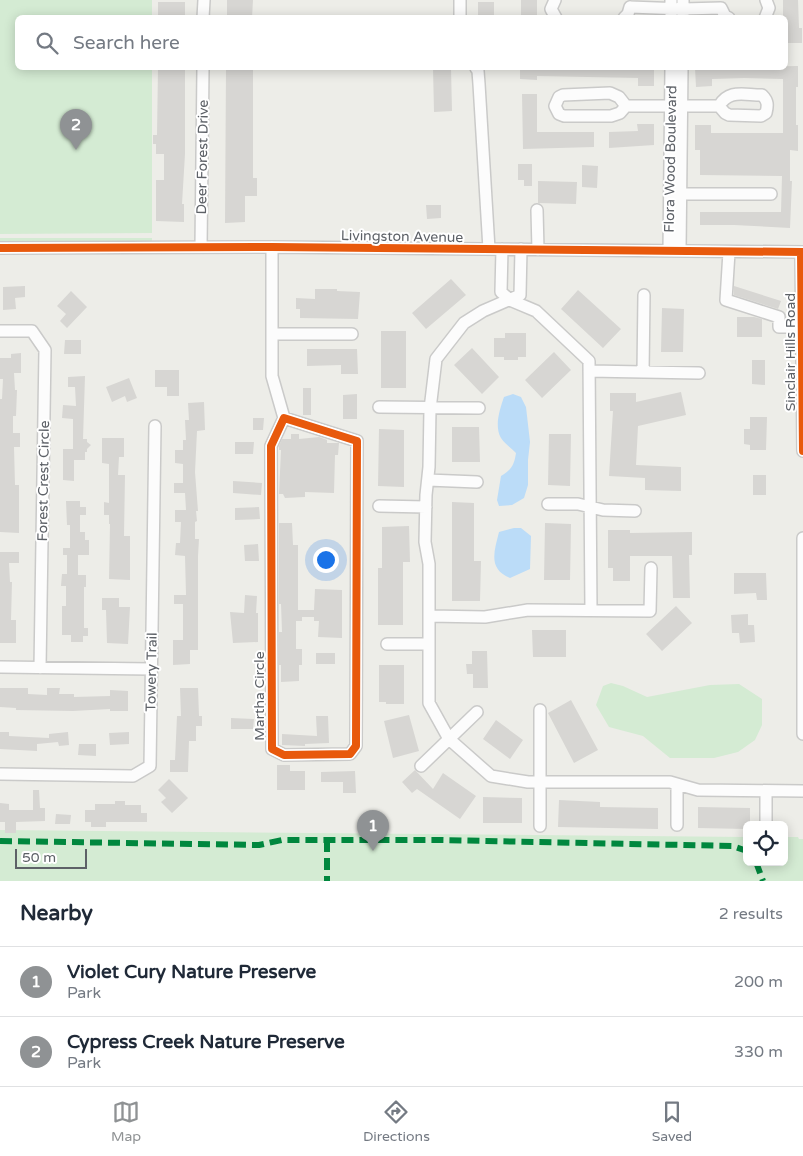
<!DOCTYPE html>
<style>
body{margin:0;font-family:"Varela Round",sans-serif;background:#f2f2f3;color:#1f2937}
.controls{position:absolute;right:15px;bottom:15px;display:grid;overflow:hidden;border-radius:8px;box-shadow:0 2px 12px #0003}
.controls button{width:45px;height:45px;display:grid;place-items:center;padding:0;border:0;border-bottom:1px solid #e0e1e3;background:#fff;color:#1f2937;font:25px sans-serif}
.scale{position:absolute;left:15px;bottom:12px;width:72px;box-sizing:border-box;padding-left:5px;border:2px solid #5d6167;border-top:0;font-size:14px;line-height:18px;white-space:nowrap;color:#5d6167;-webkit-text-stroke:4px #fff;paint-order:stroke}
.you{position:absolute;left:325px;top:559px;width:18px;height:18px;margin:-12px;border:4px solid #fff;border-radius:50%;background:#1a73e8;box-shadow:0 0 0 8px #1a73e833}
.badge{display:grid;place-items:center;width:32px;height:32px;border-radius:50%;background:#8f9294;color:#fff;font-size:16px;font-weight:700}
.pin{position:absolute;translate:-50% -41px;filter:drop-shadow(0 1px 2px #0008)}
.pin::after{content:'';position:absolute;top:26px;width:18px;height:15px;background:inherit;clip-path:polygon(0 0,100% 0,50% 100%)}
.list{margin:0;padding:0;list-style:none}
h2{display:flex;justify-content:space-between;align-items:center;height:65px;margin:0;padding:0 20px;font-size:21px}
h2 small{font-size:16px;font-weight:400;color:#747a83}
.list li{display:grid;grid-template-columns:32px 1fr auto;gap:15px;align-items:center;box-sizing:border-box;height:70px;padding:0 20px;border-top:1px solid #e0e1e3}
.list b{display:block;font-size:19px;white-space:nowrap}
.list p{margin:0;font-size:16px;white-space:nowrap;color:#747a83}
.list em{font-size:16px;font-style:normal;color:#747a83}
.icon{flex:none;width:28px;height:28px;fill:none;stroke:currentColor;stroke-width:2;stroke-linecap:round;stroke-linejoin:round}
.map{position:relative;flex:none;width:803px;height:881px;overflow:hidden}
.search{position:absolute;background:#fff;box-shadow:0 2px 12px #0003;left:15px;right:15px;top:15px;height:55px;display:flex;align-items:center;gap:12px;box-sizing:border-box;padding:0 18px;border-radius:8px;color:#747a83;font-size:19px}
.sheet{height:205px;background:#fff}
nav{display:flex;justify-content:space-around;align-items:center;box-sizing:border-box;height:70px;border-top:1px solid #e0e1e3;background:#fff;font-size:14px;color:#747a83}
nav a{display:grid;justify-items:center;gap:2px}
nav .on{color:#8f9294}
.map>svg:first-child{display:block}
</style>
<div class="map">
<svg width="803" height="881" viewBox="0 0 803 881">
<rect width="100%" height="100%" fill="#edede8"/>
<path fill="#d4ebd3" d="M0,0h152v17l-134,1v50h134v165l-152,1z
M0,238h152v4l-152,1z
M611,683l12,3 24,11 63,-12 29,-1 23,15v26l-7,15 -17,12 -24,6h-44l-27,-22 -34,-9 -13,-22 7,-19z
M0,830l747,7v25h37v-25h14l1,2h4v42h-803z"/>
<path fill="#bbdcf8" d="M513,394l8,3 5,10 4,35 -2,18v25l-4,13 -12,7 -13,1 -2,-6 4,-24c10,-6 13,-10 15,-23 -5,-5 -11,-9 -15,-15 -7,-12 -1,-29 3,-41z
M514,528h7l10,8 -1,33 -20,9c-22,-9 -16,-26 -11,-46z"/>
<path fill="#d7d6d3" d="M227,0h26l-1,18h-25z
M521,0h16v18h-16z
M783,0h15l1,28h3v15h-16v-25h-3z
M158,2h27v16h-27z
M478,2h16v16h-16z
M798,66v21h-2v38h2v26l-8,-1v31h2l-2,47 -56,-3h-34v-13h81l1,-36 -82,-1v-25h-5v-25h16v8h72v-54l-39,-1 -32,1v7l-16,1 -1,-19z
M158,68l27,1v85l-3,50h2v18l-28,-1v-41h8v-26h-8v-10h-3v-9h4z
M226,68h27v110h4v18h-12v26l-20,1z
M433,68h18l1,43 -18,1z
M520,68h134v18h-16v-8l-101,-2v4l-17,-1z
M522,94h15v38h57v15l-71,2z
M637,124h17v21l-45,3v-16l29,-1z
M518,164h14v22h-8v-6h-6z
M582,165l16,1 -1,22 -15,-1z
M538,181l39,1 -1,22 -38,-1z
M426,205h15v13l-14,1z
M451,279l15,16 -40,34 -14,-16z
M25,286v11l-10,1 1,11 -13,1v-23z
M734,286l47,15 -3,8 -44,-14z
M315,289h22v2l23,1 -2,27 -58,-1v-9h-4v-11l19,1z
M578,290l43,39 -18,19 -42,-39z
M71,291l16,16 -20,21 -7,-7 6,-7 -9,-8z
M662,308l22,1 -1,43h-22z
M737,317h17l8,2v18h-25z
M381,331h25v57h-25z
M505,333h21v24h-8v3h-14v-3h-10v-19h11z
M65,340h16v14h-17z
M472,348l27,29 -17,17 -28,-29z
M307,349h50l1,25h-17v-9l-34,1z
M554,352l17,18 -29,28 -17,-18z
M21,353v20h-7l1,17h2l-1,26h-3v17h7v14h-6l1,38h4v48l-19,-1v-133h2l1,-20h-3v-21h11v-4z
M752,360h13v25l-13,-1z
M155,370h24v26h-12v-9h-12z
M85,376l-2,63h4v3l4,3 -4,4v3h-2v8h-11v21l-11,-1v-31h10v-30l-11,-1 1,-13 13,1 -1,-19h-7v-10z
M129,378l8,20 -10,4 -2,-6 -13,6 -6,-15z
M303,388h8v27h-8z
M681,392l5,23 -48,11 -2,39 45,2v24l-36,-1v-12l-36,-2 4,-65h-3v-18h26v9z
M357,394v25h-14v-24z
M204,402l1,28 -8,1 -2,41 3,39h-2l1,10 -2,1v17h4l-1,17v94h-8v14l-17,1v-25h10v-36h-9v-9h12l-1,-39 -10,-1 1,-12h4l1,-21h-6v-12h11l-1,-17h-11v-10h9v-19l-8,-1v-13h8v-10h3l-1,-20h4l-1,-17z
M750,417h17l-1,33h-16v-5l-6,-1v-15h6z
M253,418h11l-1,12h-10z
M452,427h27l1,35h-28z
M379,429l25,1v57l-26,-1z
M291,434h8v5l20,-2 8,3v3h12l-1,12h-3l-1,38 -29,-1v5l-20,1 -2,-4h-4l2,-44h-2v-4l3,-7h9z
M549,434h22l-1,52 -22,-1z
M102,438h22v19h-5l-1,18h7l-1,61h6v44l-21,-1 1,-55h-1v-9h-5v-13l5,1v-39l-7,-1z
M235,442h19l-1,12h-18z
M753,475h13v20h-13z
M233,481l29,2 -1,12 -28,-2z
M66,501h14v6h6v8h-6v17h5v8h4v15h-11v20h8v12h-2v41h4v8h-5v6h-12v-7h-9v-29h4v-20h-5l1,-12h5v-19h-4v-7h7v-23h-3z
M452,502l22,1v58h7l-1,40h-28z
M259,507l1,12 -25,1v-12z
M279,523h13l1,22h5v65h16l1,-21 27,1v48l-24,-1 1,-16h-5v-4h-12v4h-6v28h6v16h-3v16l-18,1v-17h-2v-33h3l-1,-28h-2z
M545,523l26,1 -1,56h-26z
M409,526l1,36h-7v63h-25v-57h4v-41z
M608,530h22v3l62,-1v23h-3l1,43h-17l-1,-42h-42v25h-17v-13h-5z
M258,544l1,17h-14l-1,-16z
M0,552h19v11h-10l1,19h2l-1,38h5v23h-16z
M734,573h32l1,27h-10l-1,-7 -22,1z
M245,595l12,1 -1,17h2v29l-25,1 -3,-31 14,1z
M102,598h17v9h11l-2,37 -21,-1 -1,-33h-4z
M676,606l16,17 -30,28 -16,-17z
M748,614v11h6l1,17 -15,1 -1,-10h-7l-1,-18z
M532,630h34v27h-33z
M472,651h15l1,37h-15v-14h-6l-1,-10h6z
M316,653h19v11h-19z
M379,665h25v39h-18v-2h-7z
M0,688h28v6l19,1v-7h13l-1,6h15v3l36,-1v-6l18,1v20h-18v-2l-37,2 -57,-1v-2l-16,-1z
M180,688h18l1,28h3v10h-6v15h-7l-1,31h-18v-12h5l2,-44h4z
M571,700l27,50 -24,13 -26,-50z
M409,715l10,36 -26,7 -9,-37z
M316,716h12l1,27 -24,1v2l-23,-1v-11l35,2z
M231,718l23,1 -1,10h-22z
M496,720l27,20 -13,19 -27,-20z
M0,732h9v4l40,2v-4l19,-2 1,13 -10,1 -1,-4 -21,2v7l-37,-2z
M129,732v12l-19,1 -1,-12z
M79,744h17v12l-18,-1z
M277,765h13v6h15v19h-28z
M415,770l18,19 10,-16 33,23 -16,23 -43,-30 -5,4 -10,-11z
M355,771l1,22h-13v-11h-22v-10z
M169,779l19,19 -16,15 -11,-11 5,-4 -8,-8z
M33,790h6l1,18h5v13l-29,1v11h-11v-11h-5v-19l9,1v6h24z
M483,797l39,1v25h-39z
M559,800l41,2v5l58,1v21l-100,-2z
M115,801h10v4h16v8h6v9h-41v5h-15v-5h-6v-12h10v-6h20z
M698,807l52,1v17h-3v4l-49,-1z
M56,814l15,1 -1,9h-15z"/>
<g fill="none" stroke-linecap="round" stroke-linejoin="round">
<g stroke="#cacac9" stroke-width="14">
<path id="minor" d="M555,0l-4,9 5,9
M671,0v18
M683,0v18
M630,7l53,2 38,-1
M721,8l4,8 4,2
M203,18l1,-18
M460,18v-18
M624,18l4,-4 2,-7
M765,18l4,-10 -3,-8
M476,68l2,3 1,13 10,165
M626,106l-7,-9 -9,-4 -47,2 -4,2 -4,9 4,8 5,2h47l9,-3 6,-7h93l6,7 4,2 32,1 5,-3c2,-8 2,-12 -4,-18 -19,0 -33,-6 -43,11
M674,194h97
M537,210l1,40
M201,247l2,-179
M272,247v129l12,42
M0,248l272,-1 531,5
M502,249l-1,43 9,8 26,11 53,50 2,249
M521,249l-1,46 -37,16 -19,12 -28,36 -6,50 -1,58 -3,28 -1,47 4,22v139l20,36 42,37 37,6h142l28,8 105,1
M680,250l2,-182
M669,251l2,-183
M729,252l-3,48 53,17v10h24
M801,252l2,199
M0,331h32l13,19 -5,318
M272,334h80
M589,371l110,2
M643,372l1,-77
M379,407l100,1
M284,418l73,23 -1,305 -6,8 -66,1 -12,-6 -1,-303z
M428,480l49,2
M548,504h30l25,6 32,1
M379,506l47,1
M803,538v196
M429,616l56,1 43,-7 122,1 1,-43
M387,644h42
M0,667l151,2
M540,710v116
M421,766l56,-54
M0,774l133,2 17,-10 5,-340
M766,824v-33
M677,825v-41"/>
</g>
<use href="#minor" stroke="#fcfcfc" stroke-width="11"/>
<path stroke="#00873e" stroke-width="6" stroke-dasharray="12 6" stroke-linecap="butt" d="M327,840v41
M0,841l259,4 23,-5h159l291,6 15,5
M756,862l7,19"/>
<g stroke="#fff" stroke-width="11">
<path id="cycleway" d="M0,248l272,-1 531,5
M801,252l2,199
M284,418l73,23 -1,305 -6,8 -66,1 -12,-6 -1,-303z"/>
</g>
<use href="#cycleway" stroke="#e8590c" stroke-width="8"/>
</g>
<g text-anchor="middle" stroke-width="4" stroke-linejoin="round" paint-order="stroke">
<g font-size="14" fill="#5d6167" stroke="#fff">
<text transform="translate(202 157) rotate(-89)" y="5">Deer Forest Drive</text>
<text transform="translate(670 159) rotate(-89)" y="5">Flora Wood Boulevard</text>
<text transform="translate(402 236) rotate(1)" y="5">Livingston Avenue</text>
<text transform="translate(790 352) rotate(-90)" y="5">Sinclair Hills Road</text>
<text transform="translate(43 481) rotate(-89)" y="5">Forest Crest Circle</text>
<text transform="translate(151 672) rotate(-89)" y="5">Towery Trail</text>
<text transform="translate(259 696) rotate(-90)" y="5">Martha Circle</text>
</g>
</g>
</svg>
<div class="controls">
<button><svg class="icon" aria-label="locate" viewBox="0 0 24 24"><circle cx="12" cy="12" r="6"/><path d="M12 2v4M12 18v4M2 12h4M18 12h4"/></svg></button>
</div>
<div class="scale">50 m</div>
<div class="you"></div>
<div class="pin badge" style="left:373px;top:851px">1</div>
<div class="pin badge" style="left:76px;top:150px">2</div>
<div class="search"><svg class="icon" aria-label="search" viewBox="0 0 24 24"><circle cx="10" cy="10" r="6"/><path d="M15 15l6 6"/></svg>Search here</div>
</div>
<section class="sheet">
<h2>Nearby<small>2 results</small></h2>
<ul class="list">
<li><span class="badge">1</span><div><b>Violet Cury Nature Preserve</b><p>Park</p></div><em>200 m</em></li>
<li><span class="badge">2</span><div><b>Cypress Creek Nature Preserve</b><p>Park</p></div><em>330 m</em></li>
</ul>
</section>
<nav>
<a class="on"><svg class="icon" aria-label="map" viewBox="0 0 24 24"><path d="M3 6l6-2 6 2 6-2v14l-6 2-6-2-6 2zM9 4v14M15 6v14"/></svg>Map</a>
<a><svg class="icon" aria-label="directions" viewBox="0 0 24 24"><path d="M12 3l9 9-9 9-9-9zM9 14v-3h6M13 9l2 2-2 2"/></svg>Directions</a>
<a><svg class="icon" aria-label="saved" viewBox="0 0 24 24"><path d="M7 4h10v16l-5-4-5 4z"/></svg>Saved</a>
</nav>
